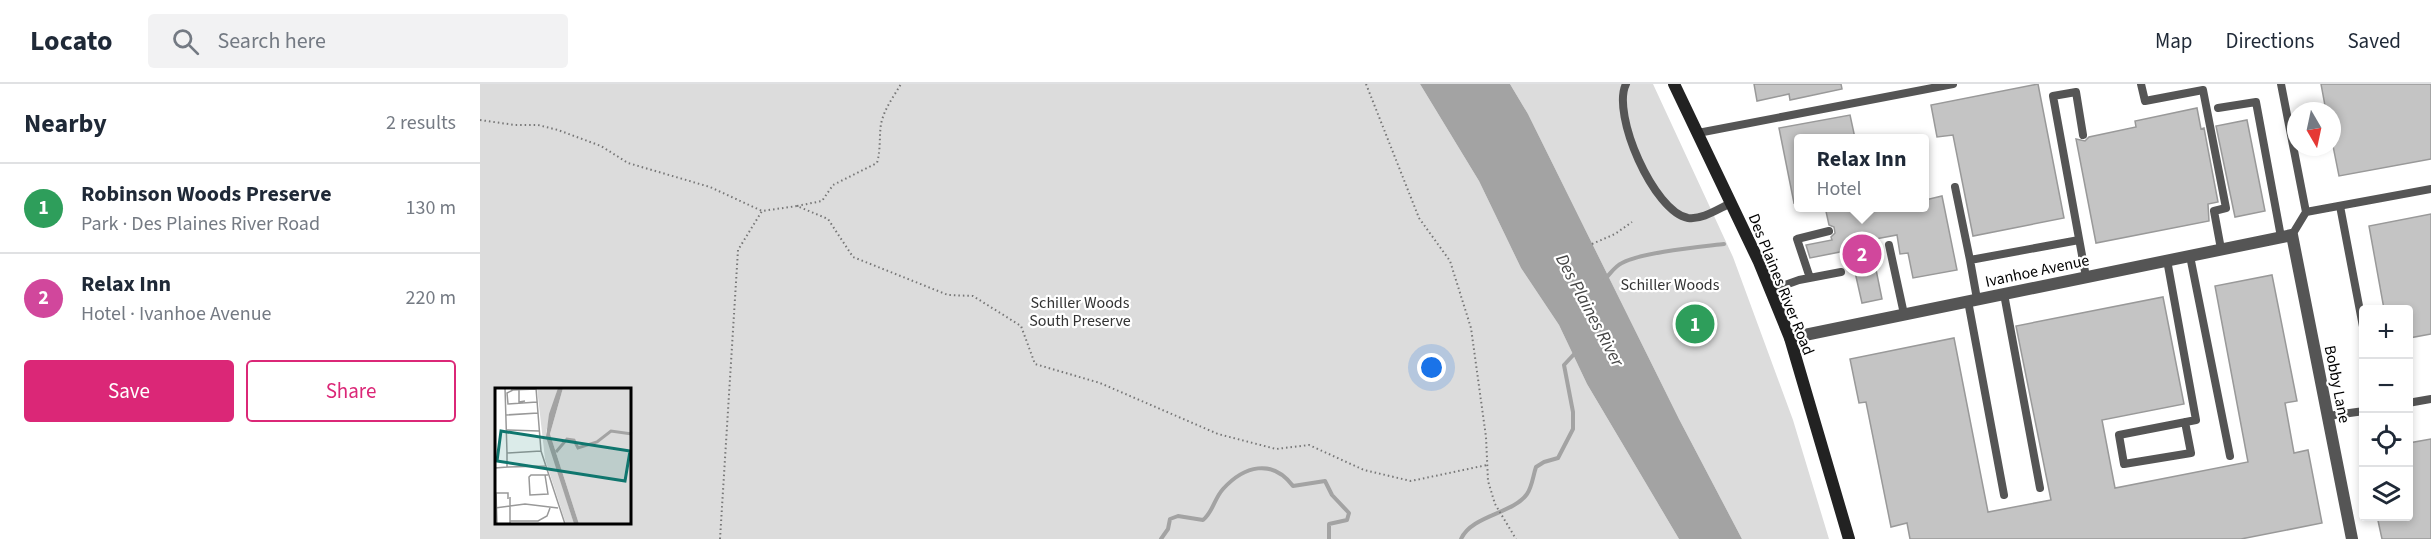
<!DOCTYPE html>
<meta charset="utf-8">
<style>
body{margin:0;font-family:"Source Sans 3",sans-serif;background:#f2f2f3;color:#1f2937}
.controls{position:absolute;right:18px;bottom:18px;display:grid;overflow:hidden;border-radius:6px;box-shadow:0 3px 9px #0003}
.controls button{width:54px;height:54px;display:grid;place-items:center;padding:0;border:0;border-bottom:2px solid #e0e1e3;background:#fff;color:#1f2937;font:30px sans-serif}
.compass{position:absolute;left:1807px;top:18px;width:54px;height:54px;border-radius:50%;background:#fff;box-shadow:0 3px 9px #0003;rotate:171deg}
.you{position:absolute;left:952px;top:284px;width:21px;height:21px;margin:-15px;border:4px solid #fff;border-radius:50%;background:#1a73e8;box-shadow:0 0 0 9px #1a73e833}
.badge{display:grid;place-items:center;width:39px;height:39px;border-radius:50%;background:#db2777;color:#fff;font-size:20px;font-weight:700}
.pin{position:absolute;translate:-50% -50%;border:3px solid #fff;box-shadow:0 2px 6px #0006}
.popup{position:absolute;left:1314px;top:50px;width:135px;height:78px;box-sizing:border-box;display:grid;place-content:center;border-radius:6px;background:#fff;filter:drop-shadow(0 2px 4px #0005);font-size:20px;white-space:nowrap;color:#747a83}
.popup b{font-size:22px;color:#1f2937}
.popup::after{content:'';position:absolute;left:50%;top:100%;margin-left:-12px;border:12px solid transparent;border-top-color:#fff}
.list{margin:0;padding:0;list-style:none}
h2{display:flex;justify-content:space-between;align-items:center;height:78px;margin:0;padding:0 24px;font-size:26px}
h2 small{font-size:20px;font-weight:400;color:#747a83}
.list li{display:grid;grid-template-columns:39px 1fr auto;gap:18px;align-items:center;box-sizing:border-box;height:90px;padding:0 24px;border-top:2px solid #e0e1e3}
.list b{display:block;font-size:22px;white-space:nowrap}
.list p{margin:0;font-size:20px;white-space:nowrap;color:#747a83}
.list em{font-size:20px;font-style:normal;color:#747a83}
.actions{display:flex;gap:12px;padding:18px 24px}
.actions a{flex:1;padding:14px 0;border:2px solid #db2777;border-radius:6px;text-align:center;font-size:21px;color:#db2777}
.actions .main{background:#db2777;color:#fff}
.icon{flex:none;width:33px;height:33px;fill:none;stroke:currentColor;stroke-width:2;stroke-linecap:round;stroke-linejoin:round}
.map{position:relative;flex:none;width:1951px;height:455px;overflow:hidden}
header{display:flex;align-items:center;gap:36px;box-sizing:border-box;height:84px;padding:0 30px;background:#fff;border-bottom:2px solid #e0e1e3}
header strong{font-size:28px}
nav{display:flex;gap:33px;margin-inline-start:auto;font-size:21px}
.search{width:420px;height:54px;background:#f2f2f3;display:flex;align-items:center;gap:15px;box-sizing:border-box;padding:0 21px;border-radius:6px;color:#747a83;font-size:22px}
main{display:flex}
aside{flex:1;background:#fff}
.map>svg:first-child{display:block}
</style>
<header>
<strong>Locato</strong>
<div class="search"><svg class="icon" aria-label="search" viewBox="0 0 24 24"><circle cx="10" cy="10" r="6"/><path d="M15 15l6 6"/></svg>Search here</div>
<nav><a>Map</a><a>Directions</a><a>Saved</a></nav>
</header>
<main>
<aside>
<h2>Nearby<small>2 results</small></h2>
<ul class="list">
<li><span class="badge" style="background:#2e9e5b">1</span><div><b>Robinson Woods Preserve</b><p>Park · Des Plaines River Road</p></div><em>130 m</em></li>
<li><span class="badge" style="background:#d1479c">2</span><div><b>Relax Inn</b><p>Hotel · Ivanhoe Avenue</p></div><em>220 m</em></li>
</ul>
<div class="actions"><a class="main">Save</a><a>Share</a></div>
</aside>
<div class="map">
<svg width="1951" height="455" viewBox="0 0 1951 455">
<rect width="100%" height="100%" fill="#fff"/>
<path fill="#dcdcdc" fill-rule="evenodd" d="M0,0h940l59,97 42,87 38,57 28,59 92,155h-1199zM16,305h134v133h-134z
M1030,0h143l80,173 60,163 36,119h-87l-63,-120 -151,-305z"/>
<path fill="#a3a3a3" d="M940,0h90l18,30 151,305 63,120h-63l-92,-155 -28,-59 -38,-57 -42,-87z"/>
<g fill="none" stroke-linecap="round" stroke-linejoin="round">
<path stroke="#a3a3a3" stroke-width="4" d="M1125,195c5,-5 10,-13 17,-16 21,-11 77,-16 102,-19
M681,455l7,-10 2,-10 8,-3 25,4c10,-8 11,-21 20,-31 21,-23 49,-31 70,-3l32,-5 7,14 17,18 -2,7 -18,4v15
M981,455c11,-24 52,-25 66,-45 5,-7 6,-18 9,-27l8,-5 14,-4 15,-29v-17l-9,-47 13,-14"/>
</g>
<path fill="#c4c4c4" stroke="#999" stroke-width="1.5" d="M1274,0h87l1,5 -52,11 -1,-6 -32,7z
M1558,0l26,134 -91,18 -20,-101 -16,2 -6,-32z
M1841,0h110v75l-92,17 -7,-35v-30h-6z
M1717,24l4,21 3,-1 14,74 -10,2 1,17 -113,22 -20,-104 9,2 4,-4 47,-10 -1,-6z
M1370,31l5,23h-56v64l-5,1 -15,-75z
M1767,36l18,91 -30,6 -19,-91z
M1462,112l15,74 -44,8 -5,-25 -8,1 -3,-19 -27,5 12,59 -20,4 -12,-53 -40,8 -4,-13 26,-5 -1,-3 4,-4 -1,-6 -5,-2 -4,-18h34v5l25,-5h41v-7z
M1951,130v120l-22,4v-29h-25l-15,-83z
M1792,191l25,126 -12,2 9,50 14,-3 14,73 -81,16h-331l-3,-16 -16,4 -25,-125 -7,1 -9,-44 104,-21 34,174 63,-12 -35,-174 147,-29 21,107 -82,16 13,68 133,-26 -33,-176z
M1951,355v100h-49l-5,-23h32v-73z"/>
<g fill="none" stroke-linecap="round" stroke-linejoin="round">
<path stroke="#777" stroke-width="2" stroke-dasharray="1.5 3" stroke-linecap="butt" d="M886,0l53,134 31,43 21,67 15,109 2,44 7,23 21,35
M0,36l35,5h23l20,5 43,16 27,17 82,24 52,24
M317,122l25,-5 11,-16 44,-22c4,-15 2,-26 4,-39 3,-15 13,-28 20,-40
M1112,160l23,-10 17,-12
M240,455l18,-289 24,-39 35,-5 31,13 25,38 95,38 25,1 48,30 14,38 65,19 118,51 58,15 33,-4 55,25 47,11 76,-16"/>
<path stroke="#555" stroke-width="8" d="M1146,0c-15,30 28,128 62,134 14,2 30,-9 43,-15
M1661,0l4,17 58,-11 23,118 -12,3 7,38
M1801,0l25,128 -14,23
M1738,24l38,-6 25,135
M1218,49l255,-49
M1603,51l-7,-43 -23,4 33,181
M1475,103l15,73
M1860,122l24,126
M1826,128l125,-23
M1409,161l15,69
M1710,172l40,200
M1687,176l29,160 -77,15 5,29 67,-11 -6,-31
M1330,194l-13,-39 32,-8
M1291,206l28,-10 42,-8
M1524,210l36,194
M1497,215l-7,-39 109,-20
M1488,217l36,194
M1928,319l23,-4
M1848,332l36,-5"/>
<path stroke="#555" stroke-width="12" d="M1310,254l502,-103 60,304"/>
<path stroke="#222" stroke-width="12" d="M1194,0l85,178 31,76 59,201"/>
</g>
<g text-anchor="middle" stroke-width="4.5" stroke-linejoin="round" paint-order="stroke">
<g font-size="16" fill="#000" stroke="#fff">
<text transform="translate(1557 186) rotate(-12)" y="6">Ivanhoe Avenue</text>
<text transform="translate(1302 200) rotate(68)" y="6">Des Plaines River Road</text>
<text transform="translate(1858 300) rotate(79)" y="6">Bobby Lane</text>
</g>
<g font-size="16" fill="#333" stroke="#fff">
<text x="1190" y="206">Schiller Woods</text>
<text x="600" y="224">Schiller Woods<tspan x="600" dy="18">South Preserve</tspan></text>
</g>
<g font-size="18" font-style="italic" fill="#444" stroke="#fff">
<text transform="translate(1110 226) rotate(62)" y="6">Des Plaines River</text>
</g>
</g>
<g transform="translate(15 304)">
<rect width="136" height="136" fill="#fff"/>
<path d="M42,0h21l-12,44 28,92h-8l-21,-65zM68,0h68v136h-52l-29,-90z" fill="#dcdcdc"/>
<path d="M63,0h5l-13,46 29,90h-5l-28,-87 3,-23z" fill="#a3a3a3"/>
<path fill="none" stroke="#a3a3a3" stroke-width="3" d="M61,64l11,-13 7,1 4,8 19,-6 14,-11 21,3"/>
<path fill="none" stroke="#999" stroke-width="1.5" d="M10,0l2,65M41,0l5,63 24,73M16,2l25,-1M18,2l-6,3 1,11 29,-2M24,2v12l6,-1M11,27l32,-2M12,42l32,1M12,65l34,-2M12,79l38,-1M0,80l12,-1v-14M50,87l3,19 -18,1 -1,-18 2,-2h17M15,109v27M0,120l30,-4 33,4M15,133h28l9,-5 3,-8M2,136l-1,-31h12v6"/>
<path fill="#0f766e" fill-opacity="0.15" stroke="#0f766e" stroke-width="3" d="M6,43l129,20 -5,30 -128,-20z"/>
<rect width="136" height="136" fill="none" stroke="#000" stroke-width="3"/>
</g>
</svg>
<div class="controls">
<button>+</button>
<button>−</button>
<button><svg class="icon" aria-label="locate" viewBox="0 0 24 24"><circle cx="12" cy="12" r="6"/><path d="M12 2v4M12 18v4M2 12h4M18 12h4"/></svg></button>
<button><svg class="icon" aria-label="layers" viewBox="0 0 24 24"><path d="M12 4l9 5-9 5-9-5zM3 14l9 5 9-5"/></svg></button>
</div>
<svg class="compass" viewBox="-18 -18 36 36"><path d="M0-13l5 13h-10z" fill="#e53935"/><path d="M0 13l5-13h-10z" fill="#747a83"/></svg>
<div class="you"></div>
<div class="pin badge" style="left:1215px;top:240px;background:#2e9e5b">1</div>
<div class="pin badge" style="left:1382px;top:170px;background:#d1479c">2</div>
<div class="popup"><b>Relax Inn</b>Hotel</div>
</div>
</main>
